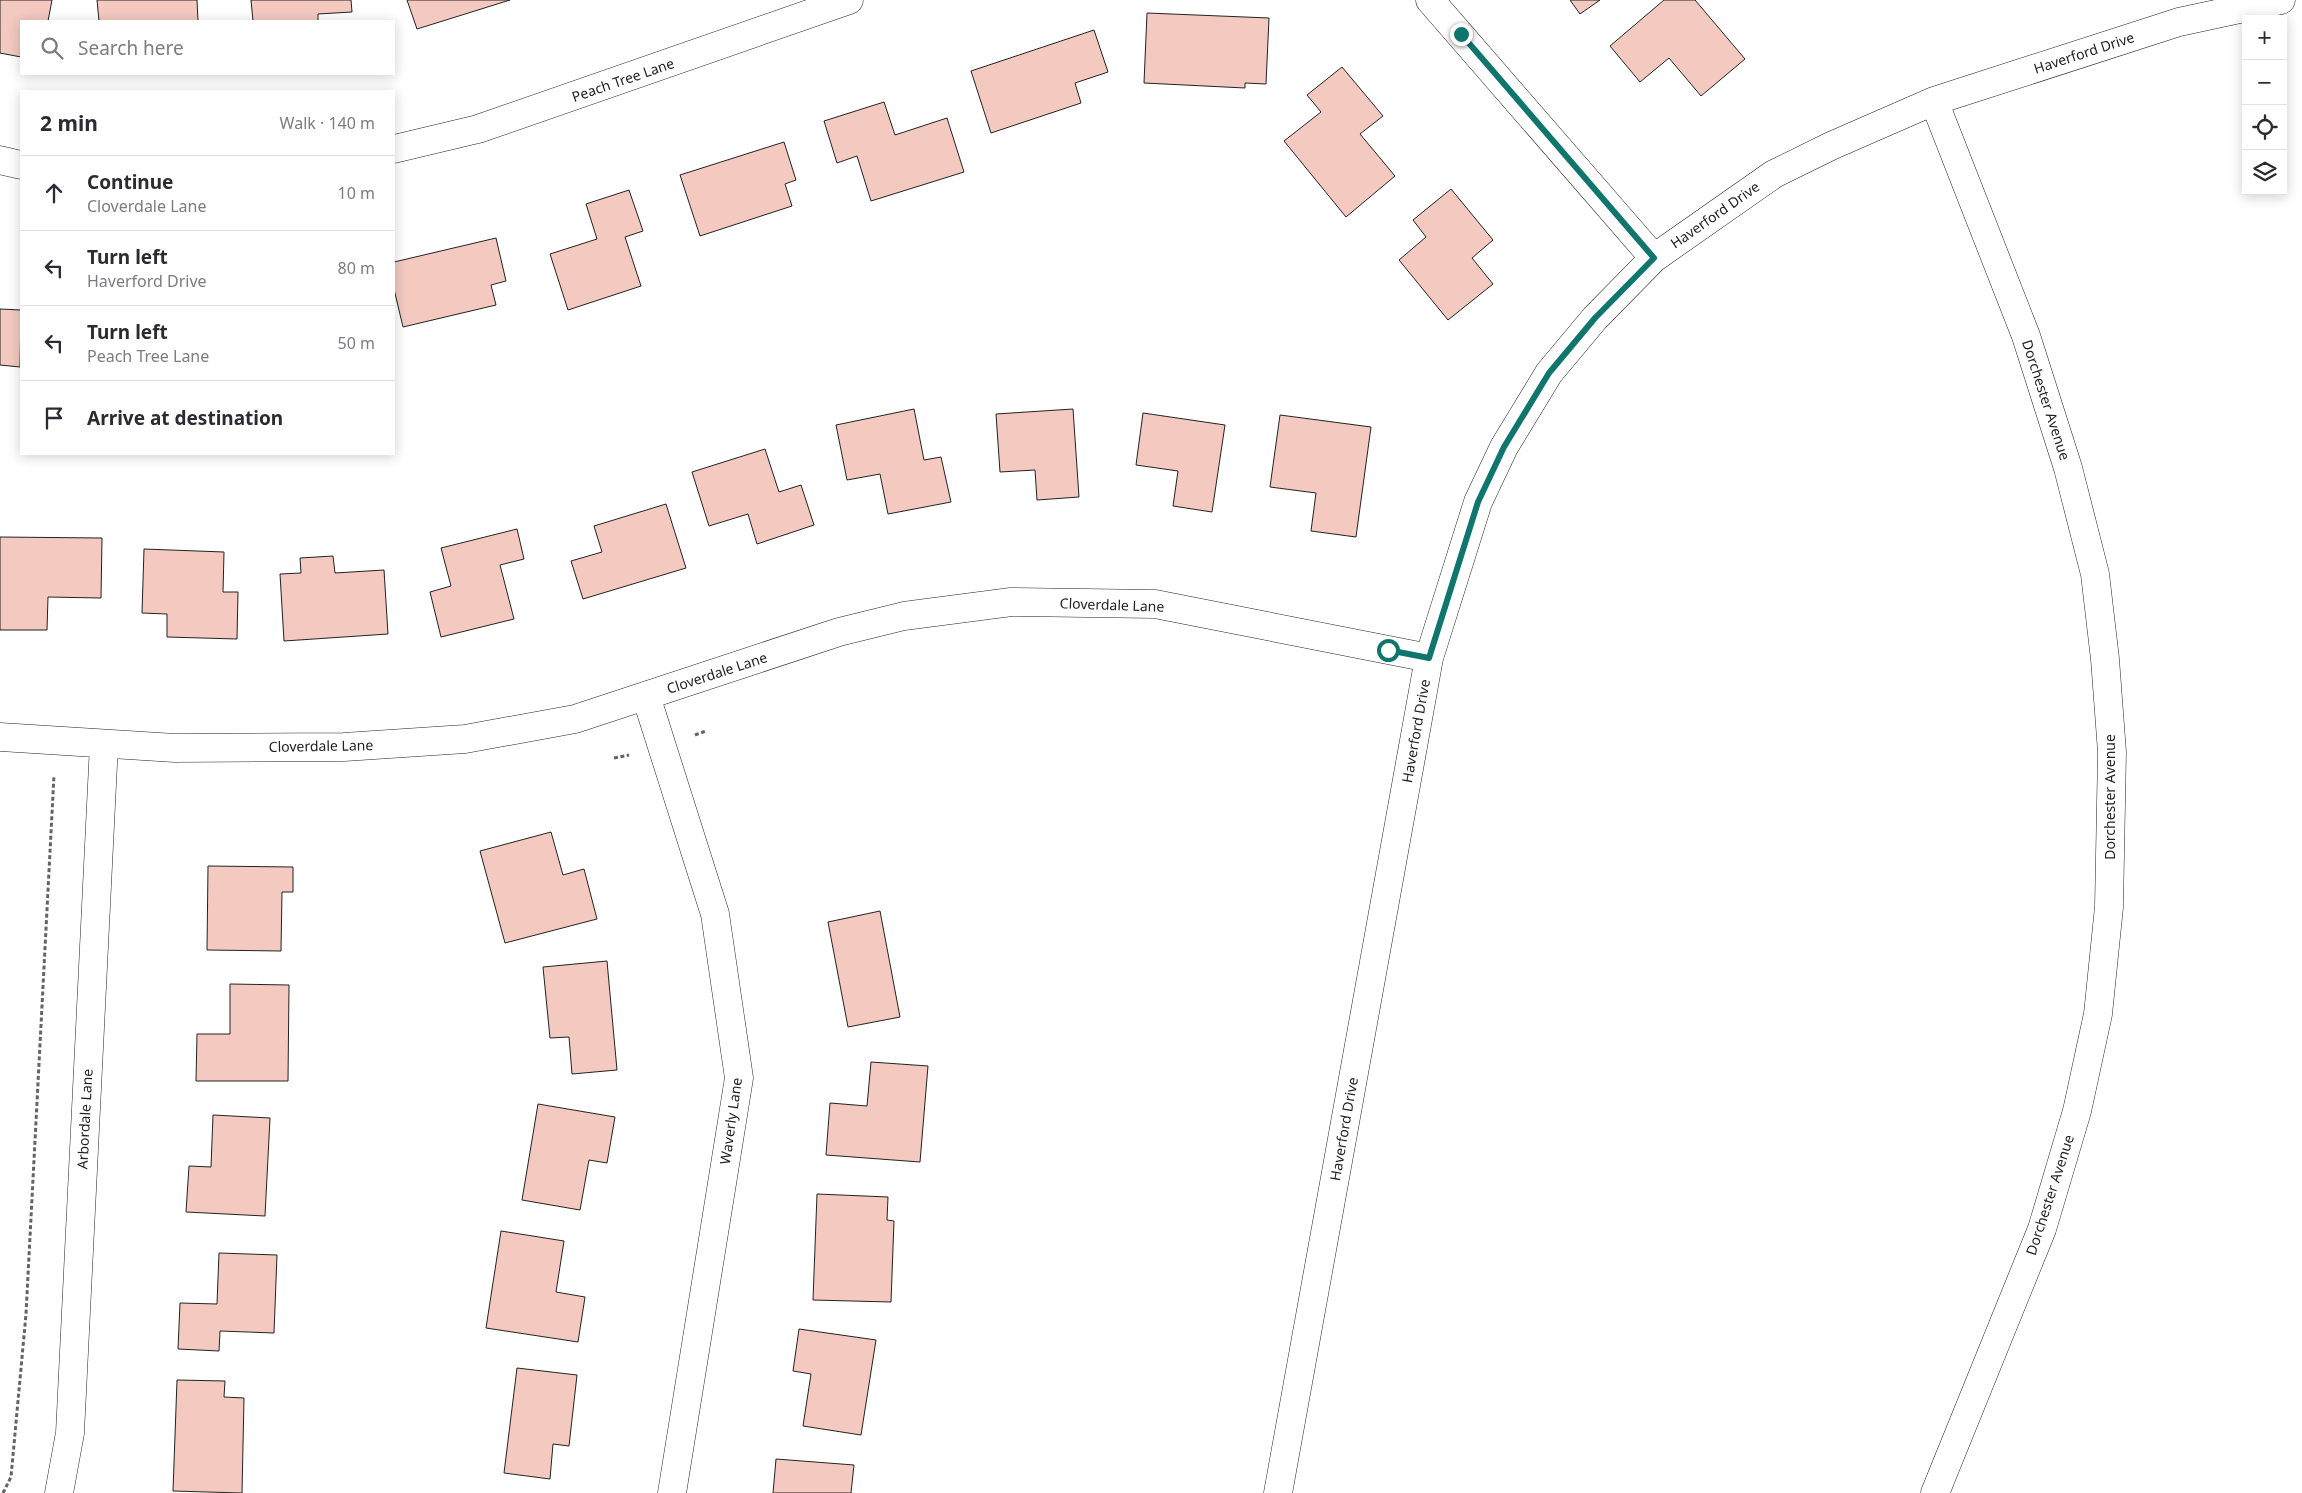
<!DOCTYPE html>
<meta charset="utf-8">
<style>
body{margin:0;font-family:"Noto Sans",sans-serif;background:#f7f7f7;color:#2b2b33}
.controls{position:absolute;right:15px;top:15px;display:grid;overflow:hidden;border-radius:0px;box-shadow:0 2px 12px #0003}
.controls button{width:45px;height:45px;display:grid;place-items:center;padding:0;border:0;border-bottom:1px solid #e1e1e2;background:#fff;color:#2b2b33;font:25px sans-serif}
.stop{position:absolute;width:15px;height:15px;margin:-11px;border:4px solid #0f766e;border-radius:50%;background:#fff}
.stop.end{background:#0f766e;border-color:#fff;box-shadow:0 1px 5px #0008}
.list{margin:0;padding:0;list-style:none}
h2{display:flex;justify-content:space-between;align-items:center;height:65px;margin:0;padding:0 20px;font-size:21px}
h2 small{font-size:16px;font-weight:400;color:#7c7c81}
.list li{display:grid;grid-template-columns:32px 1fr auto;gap:15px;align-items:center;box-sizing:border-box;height:75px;padding:0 20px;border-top:1px solid #e1e1e2}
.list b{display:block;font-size:19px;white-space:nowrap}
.list p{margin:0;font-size:16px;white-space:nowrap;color:#7c7c81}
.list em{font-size:16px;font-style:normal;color:#7c7c81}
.icon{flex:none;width:28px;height:28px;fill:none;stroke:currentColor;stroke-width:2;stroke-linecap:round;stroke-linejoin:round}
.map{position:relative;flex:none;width:2302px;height:1493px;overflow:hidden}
.search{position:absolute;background:#fff;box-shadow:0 2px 12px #0003;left:20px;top:20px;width:375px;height:55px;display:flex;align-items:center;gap:12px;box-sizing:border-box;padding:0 18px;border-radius:0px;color:#7c7c81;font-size:19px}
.panel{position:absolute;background:#fff;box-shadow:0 2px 12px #0003;left:20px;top:90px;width:375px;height:365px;border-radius:0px}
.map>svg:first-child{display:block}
</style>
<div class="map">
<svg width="2302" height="1493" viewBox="0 0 2302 1493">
<rect width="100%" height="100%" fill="#fff"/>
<path fill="#f3c9c0" stroke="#222" d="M0,0h52l-4,21h-27v36l-21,-4z
M97,0h100l1,21h-99z
M251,0h100l1,12 -34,2v7h-65z
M407,0h103l-93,29z
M1570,0h30l-20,14z
M1664,0h31l50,59 -44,37 -32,-38 -29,24 -30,-36z
M1147,13l122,5 -3,66 -21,-1v5l-101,-5z
M1094,30l14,42 -33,11 6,20 -90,30 -20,-62z
M1342,67l41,49 -23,18 35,42 -49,41 -62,-76 37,-29 -14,-17z
M884,102l11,33 52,-17 17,54 -93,29 -14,-45 -20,7 -13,-42z
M784,142l12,38 -11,4 7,22 -92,30 -20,-61z
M1451,189l42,51 -21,18 21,26 -45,36 -49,-60 27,-23 -13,-17z
M629,190l14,41 -18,6 16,49 -73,24 -18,-56 47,-15 -11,-35z
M496,238l10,43 -15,4 5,20 -93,22 -9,-38v-27z
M0,309l21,1 -1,57 -20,-2z
M914,409l10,51 17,-3 10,45 -63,12 -8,-40 -33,6 -11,-55z
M1073,409l6,88 -42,3 -2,-30 -35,2 -4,-58z
M1143,413l82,12 -13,87 -39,-6 5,-35 -42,-6z
M1280,415l91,12 -15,110 -45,-6 5,-38 -46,-6z
M765,449l14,43 22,-7 13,40 -57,19 -9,-30 -39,12 -17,-54z
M666,504l20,64 -103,31 -12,-38 31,-9 -8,-26z
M517,529l7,30 -24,6 14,54 -73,18 -11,-45 21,-6 -10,-38z
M0,537l102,1 -1,60 -53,-1 -1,33h-47z
M144,549l80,3 -1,40h15l-1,47 -70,-2v-23l-25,-1z
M333,556l2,17 49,-3 4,64 -104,7 -4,-67 21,-1 -1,-15z
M551,832l12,43 21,-6 13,50 -92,24 -25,-92z
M208,866l85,1v25h-11l-1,59 -74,-1z
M880,911l20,106 -52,10 -20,-105z
M607,961l10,109 -45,4 -3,-37 -19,1 -7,-71z
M230,984l59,1 -1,96h-92l1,-47h33z
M871,1062l57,4 -8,96 -94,-7 4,-52 37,3z
M538,1104l77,13 -8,46 -18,-3 -9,50 -58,-10z
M213,1115l57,3 -5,98 -79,-4 3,-46 22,1z
M817,1194l71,3 -1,23 7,1 -3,81 -78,-2z
M501,1231l63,10 -8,51 29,5 -7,45 -92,-14z
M219,1253l58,2 -3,78 -54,-2 -1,20 -41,-2 2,-46 37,1z
M799,1329l77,11 -15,95 -58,-9 8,-52 -18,-3z
M517,1368l60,7 -8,71 -16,-2 -3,35 -46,-6z
M177,1380l48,1 -1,16 20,1 -2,95 -69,-2z
M776,1459l78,6 -3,28h-78z"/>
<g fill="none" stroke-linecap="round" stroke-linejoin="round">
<g stroke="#222" stroke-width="29">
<path id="street" d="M1430,0l224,258
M1934,101l92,235 42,132 27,106 10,85 7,93 -3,155 -11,107 -21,97 -35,118 -107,264
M394,149l84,-20 371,-129
M0,160l21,5
M646,696l69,218 24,164 -67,415
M0,737l175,11 169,-1 121,-8 110,-20 264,-87 65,-16 107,-14 144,2 274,54
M59,1493l11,-60 34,-689
M1278,1493l151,-835 49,-156 26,-55 45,-74 46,-55 59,-60 120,-84 57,-28 103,-45 245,-79 102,-22"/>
</g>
<path stroke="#646464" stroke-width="3" stroke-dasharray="4 2.5" stroke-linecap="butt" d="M695,735l11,-4
M614,758l15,-3
M3,1493l8,-16 15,-163 28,-539"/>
<use href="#street" stroke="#fff" stroke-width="28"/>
</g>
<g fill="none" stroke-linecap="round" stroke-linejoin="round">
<path stroke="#0f766e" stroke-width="6" d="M1388,650l41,8 49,-156 26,-55 45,-74 46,-55 59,-60 -193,-224"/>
</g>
<g text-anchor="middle" stroke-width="4" stroke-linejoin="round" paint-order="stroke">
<g font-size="14" fill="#222" stroke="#fff">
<text transform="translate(2084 53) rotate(-18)" y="5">Haverford Drive</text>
<text transform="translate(623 80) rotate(-19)" y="5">Peach Tree Lane</text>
<text transform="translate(1715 215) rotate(-35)" y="5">Haverford Drive</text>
<text transform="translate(2046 400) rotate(72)" y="5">Dorchester Avenue</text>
<text transform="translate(1112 605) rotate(2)" y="5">Cloverdale Lane</text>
<text transform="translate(717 673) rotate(-18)" y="5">Cloverdale Lane</text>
<text transform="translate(1416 731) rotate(-80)" y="5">Haverford Drive</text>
<text transform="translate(321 746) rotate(-1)" y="5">Cloverdale Lane</text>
<text transform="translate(2110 797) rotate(-90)" y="5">Dorchester Avenue</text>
<text transform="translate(85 1119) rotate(-87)" y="5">Arbordale Lane</text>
<text transform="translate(731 1121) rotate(-82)" y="5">Waverly Lane</text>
<text transform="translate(1344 1129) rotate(-80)" y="5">Haverford Drive</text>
<text transform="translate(2050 1195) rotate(-72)" y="5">Dorchester Avenue</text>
</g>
</g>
</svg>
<div class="controls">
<button>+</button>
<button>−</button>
<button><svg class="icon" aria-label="locate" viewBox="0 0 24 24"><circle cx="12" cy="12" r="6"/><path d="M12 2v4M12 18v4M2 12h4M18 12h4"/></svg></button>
<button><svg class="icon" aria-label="layers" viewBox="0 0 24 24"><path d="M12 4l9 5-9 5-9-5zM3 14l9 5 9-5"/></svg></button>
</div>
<div class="stop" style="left:1388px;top:650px"></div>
<div class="stop end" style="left:1461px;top:34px"></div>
<div class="search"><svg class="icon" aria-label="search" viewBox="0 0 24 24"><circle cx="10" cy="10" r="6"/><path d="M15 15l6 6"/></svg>Search here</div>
<section class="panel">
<h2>2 min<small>Walk · 140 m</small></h2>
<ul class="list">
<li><svg class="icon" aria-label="ahead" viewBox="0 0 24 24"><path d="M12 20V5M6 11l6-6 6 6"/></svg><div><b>Continue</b><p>Cloverdale Lane</p></div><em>10 m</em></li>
<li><svg class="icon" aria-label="left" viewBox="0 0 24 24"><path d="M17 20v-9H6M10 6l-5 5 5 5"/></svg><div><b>Turn left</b><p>Haverford Drive</p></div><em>80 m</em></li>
<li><svg class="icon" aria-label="left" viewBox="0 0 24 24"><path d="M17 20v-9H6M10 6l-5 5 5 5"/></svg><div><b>Turn left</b><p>Peach Tree Lane</p></div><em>50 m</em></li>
<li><svg class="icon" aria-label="arrive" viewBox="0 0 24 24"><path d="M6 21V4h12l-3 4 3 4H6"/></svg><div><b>Arrive at destination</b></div></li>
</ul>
</section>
</div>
